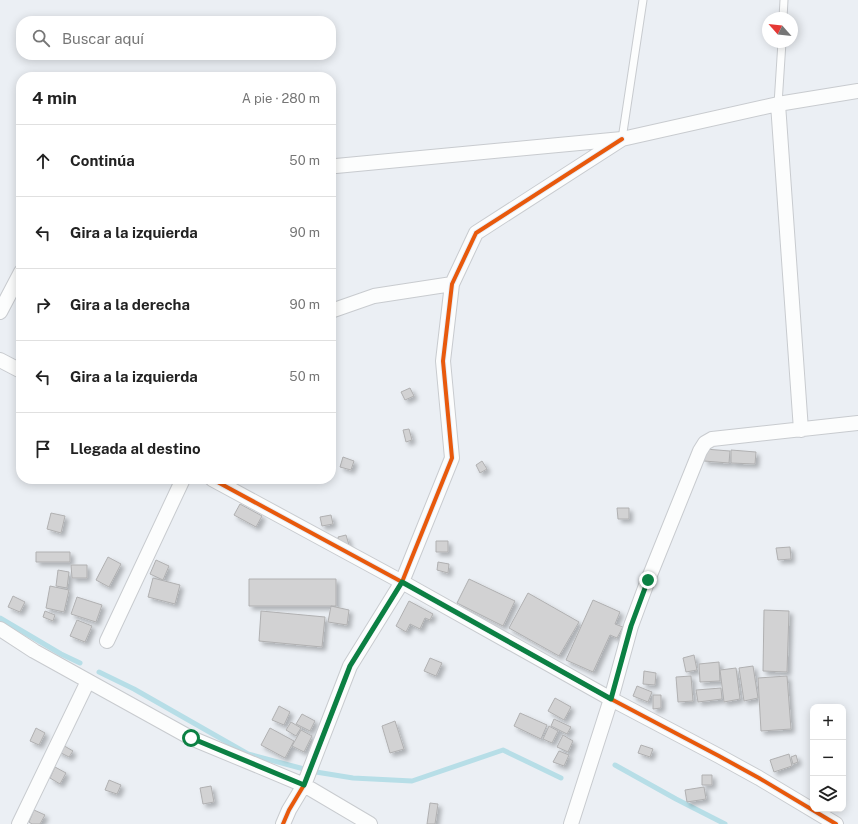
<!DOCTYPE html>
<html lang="es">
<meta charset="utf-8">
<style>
body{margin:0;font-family:"Public Sans",sans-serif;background:#f2f2f2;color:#222}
.controls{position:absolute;right:12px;bottom:12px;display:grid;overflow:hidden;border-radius:8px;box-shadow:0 2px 10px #0003}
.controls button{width:36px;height:36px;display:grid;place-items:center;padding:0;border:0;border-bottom:1px solid #e0e0e0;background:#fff;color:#222;font:20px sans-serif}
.compass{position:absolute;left:762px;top:12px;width:36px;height:36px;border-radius:50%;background:#fff;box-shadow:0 2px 10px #0003;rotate:297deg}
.stop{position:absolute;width:12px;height:12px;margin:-9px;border:3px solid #0b8043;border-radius:50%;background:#fff}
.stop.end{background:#0b8043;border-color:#fff;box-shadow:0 1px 4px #0008}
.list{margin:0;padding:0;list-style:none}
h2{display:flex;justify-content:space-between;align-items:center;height:52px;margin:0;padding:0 16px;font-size:17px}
h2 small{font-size:13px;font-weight:400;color:#767676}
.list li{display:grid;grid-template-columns:26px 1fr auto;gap:12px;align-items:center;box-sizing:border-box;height:72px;padding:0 16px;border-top:1px solid #e0e0e0}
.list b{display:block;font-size:15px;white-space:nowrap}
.list em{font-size:13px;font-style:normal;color:#767676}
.icon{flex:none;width:22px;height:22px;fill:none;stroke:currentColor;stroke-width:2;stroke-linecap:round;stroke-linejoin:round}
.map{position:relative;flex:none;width:858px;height:824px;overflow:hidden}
.search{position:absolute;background:#fff;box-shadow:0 2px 10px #0003;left:16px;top:16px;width:320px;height:44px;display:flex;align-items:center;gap:10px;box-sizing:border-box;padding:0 14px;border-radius:16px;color:#767676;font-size:15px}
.panel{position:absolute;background:#fff;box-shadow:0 2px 10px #0003;left:16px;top:72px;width:320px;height:412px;border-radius:16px}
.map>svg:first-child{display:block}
</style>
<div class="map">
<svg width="858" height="824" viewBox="0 0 858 824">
<defs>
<filter id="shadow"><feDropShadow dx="3.5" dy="3.5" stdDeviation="2" flood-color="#0004"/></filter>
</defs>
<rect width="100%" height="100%" fill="#ebeff4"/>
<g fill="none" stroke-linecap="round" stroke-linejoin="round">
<path stroke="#b7dee7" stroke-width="5" d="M0,618l61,36 19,9
M99,672l35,17 114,65 56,15
M615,765l61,34 49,25
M316,772l37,6 59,3 91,-31 58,28"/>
</g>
<path fill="#d2d2d3" stroke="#b0b0b1" filter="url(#shadow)" d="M410,388l4,8 -9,4 -4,-8z
M409,429l3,11 -6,2 -3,-12z
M705,449l25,2 -1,12 -25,-2z
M731,450l25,2 -1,12 -24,-1z
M343,457l11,4 -3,9 -11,-3z
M482,461l5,8 -7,4 -4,-8z
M240,504l22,12 -6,11 -22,-12z
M617,508h12v11h-11z
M51,513l14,3 -4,17 -14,-4z
M331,515l2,9 -11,2 -2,-9z
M346,535l3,10 -9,2 -2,-10z
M436,541h12v11h-12z
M790,547l1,12 -13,1 -2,-12z
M36,552h34v10h-34z
M108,557l13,7 -12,23 -13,-7z
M156,560l13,6 -6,14 -13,-6z
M438,562l11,2 -1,9 -11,-3z
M71,565h16v13h-15z
M58,570l11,2 -2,16 -11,-2z
M153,578l27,7 -5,19 -27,-7z
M249,579h87v27h-87z
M469,579l46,22 -12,25 -46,-23z
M50,586l19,4 -5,22 -18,-4z
M528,593l51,29 -20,34 -50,-28z
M13,596l12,6 -5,10 -12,-5z
M77,597l25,8 -6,17 -25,-8z
M593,600l27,12 -5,12 8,3 -6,11 -7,-3 -17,37 -27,-12z
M409,601l24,13 -3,6 -5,-2 -5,11 -10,-5 -4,8 -10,-6z
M331,606l18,4 -2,15 -19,-3z
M764,610l25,1 -2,61 -24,-1z
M45,611l10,4 -2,6 -10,-4z
M261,611l64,6 -3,30 -63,-6z
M77,620l15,6 -7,16 -15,-6z
M694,655l3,15 -11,2 -3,-14z
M430,658l12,5 -6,13 -12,-5z
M719,662l1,19 -20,1 -1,-18z
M753,666l5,32 -14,3 -5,-33z
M736,668l4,31 -16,3 -4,-32z
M644,671l12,2 -1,12 -12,-1z
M691,676l2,25 -15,1 -2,-25z
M787,676l4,53 -30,2 -3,-53z
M637,686l15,6 -4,10 -15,-6z
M721,688l1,11 -24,3 -2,-12z
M653,695h8v13l-8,1z
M555,698l16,9 -7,13 -16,-9z
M279,706l11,6 -6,13 -12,-5z
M520,713l27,12 -6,14 -27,-13z
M302,714l13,7 -5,10 -14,-7z
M554,719l17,8 -4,7 -16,-8z
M395,721l9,28 -14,4 -8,-27z
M291,722l10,6 -5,8 -10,-6z
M549,726l9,5 -6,12 -9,-4z
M36,728l9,5 -6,12 -9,-4z
M270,728l24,13 -9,17 -24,-13z
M301,730l11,6 -8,16 -12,-6z
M563,735l10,6 -5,11 -11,-5z
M61,744l12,7 -4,6 -12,-6z
M641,745l12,4 -3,8 -12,-4z
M559,751l10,4 -5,11 -11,-4z
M789,754l3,12 -18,6 -4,-12z
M796,755l2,7 -5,2 -2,-7z
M55,767l11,6 -6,11 -10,-6z
M702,775h10v10h-10z
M109,780l12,5 -4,9 -12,-4z
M211,786l3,16 -11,2 -3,-16z
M704,787l2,12 -19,3 -2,-12z
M430,803l8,1 -3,20h-8z
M34,810l11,5 -5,9h-8l-3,-2z"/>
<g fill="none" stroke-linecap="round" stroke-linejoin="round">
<g stroke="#c8cbcf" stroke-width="9">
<path id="lane" d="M783,18l1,-18
M778,104l4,-62
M622,139l21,-139"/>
</g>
<g stroke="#c8cbcf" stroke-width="16">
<path id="street" d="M778,104l23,326
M331,166h5l286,-27 156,-35 80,-13
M331,311l43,-15 78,-12
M0,312l21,-40
M0,360l21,11
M212,479l190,103 209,117 108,57 40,22 77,46
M0,629l34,22 157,87 113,47 66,39
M107,641l76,-162
M19,824l69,-143
M283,824l6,-14 15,-25 46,-119 52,-84 50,-124 -9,-97 9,-77 24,-51 146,-94
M571,824l40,-125 20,-73 17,-46 52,-129 5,-8 7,-4 146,-16"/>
</g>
<use href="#lane" stroke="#fcfdfd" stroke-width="7"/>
<use href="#street" stroke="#fcfdfd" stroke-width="14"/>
<g stroke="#e7eef8" stroke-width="6">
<path id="cycleway" d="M212,479l190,103 209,117 108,57 40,22 77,46
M283,824l6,-14 15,-25 46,-119 52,-84 50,-124 -9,-97 9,-77 24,-51 146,-94"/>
</g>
<use href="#cycleway" stroke="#e8590c" stroke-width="4"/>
</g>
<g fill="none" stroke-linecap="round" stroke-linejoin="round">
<path stroke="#0b8043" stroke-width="5" d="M191,738l113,47 46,-119 52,-84 209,117 20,-73 17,-46"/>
</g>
</svg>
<div class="controls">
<button>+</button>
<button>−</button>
<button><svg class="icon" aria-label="layers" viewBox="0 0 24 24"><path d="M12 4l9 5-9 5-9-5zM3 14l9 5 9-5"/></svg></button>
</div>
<svg class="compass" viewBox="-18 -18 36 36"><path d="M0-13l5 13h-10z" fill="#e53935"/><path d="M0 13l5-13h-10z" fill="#767676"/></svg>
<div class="stop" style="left:191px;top:738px"></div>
<div class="stop end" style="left:648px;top:580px"></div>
<div class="search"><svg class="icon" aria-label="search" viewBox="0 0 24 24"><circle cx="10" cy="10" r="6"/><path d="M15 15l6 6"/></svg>Buscar aquí</div>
<section class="panel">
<h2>4 min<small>A pie · 280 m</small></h2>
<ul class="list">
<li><svg class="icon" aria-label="ahead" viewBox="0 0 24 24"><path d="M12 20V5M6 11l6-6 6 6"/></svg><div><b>Continúa</b></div><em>50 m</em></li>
<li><svg class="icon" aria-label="left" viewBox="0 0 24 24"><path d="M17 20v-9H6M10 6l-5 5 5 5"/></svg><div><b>Gira a la izquierda</b></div><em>90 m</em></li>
<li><svg class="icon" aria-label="right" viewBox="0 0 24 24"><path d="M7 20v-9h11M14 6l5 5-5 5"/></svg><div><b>Gira a la derecha</b></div><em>90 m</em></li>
<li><svg class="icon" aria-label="left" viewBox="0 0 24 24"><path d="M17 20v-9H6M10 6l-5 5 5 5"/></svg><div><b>Gira a la izquierda</b></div><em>50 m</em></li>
<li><svg class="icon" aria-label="arrive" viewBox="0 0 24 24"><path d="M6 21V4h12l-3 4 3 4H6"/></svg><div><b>Llegada al destino</b></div></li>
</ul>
</section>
</div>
